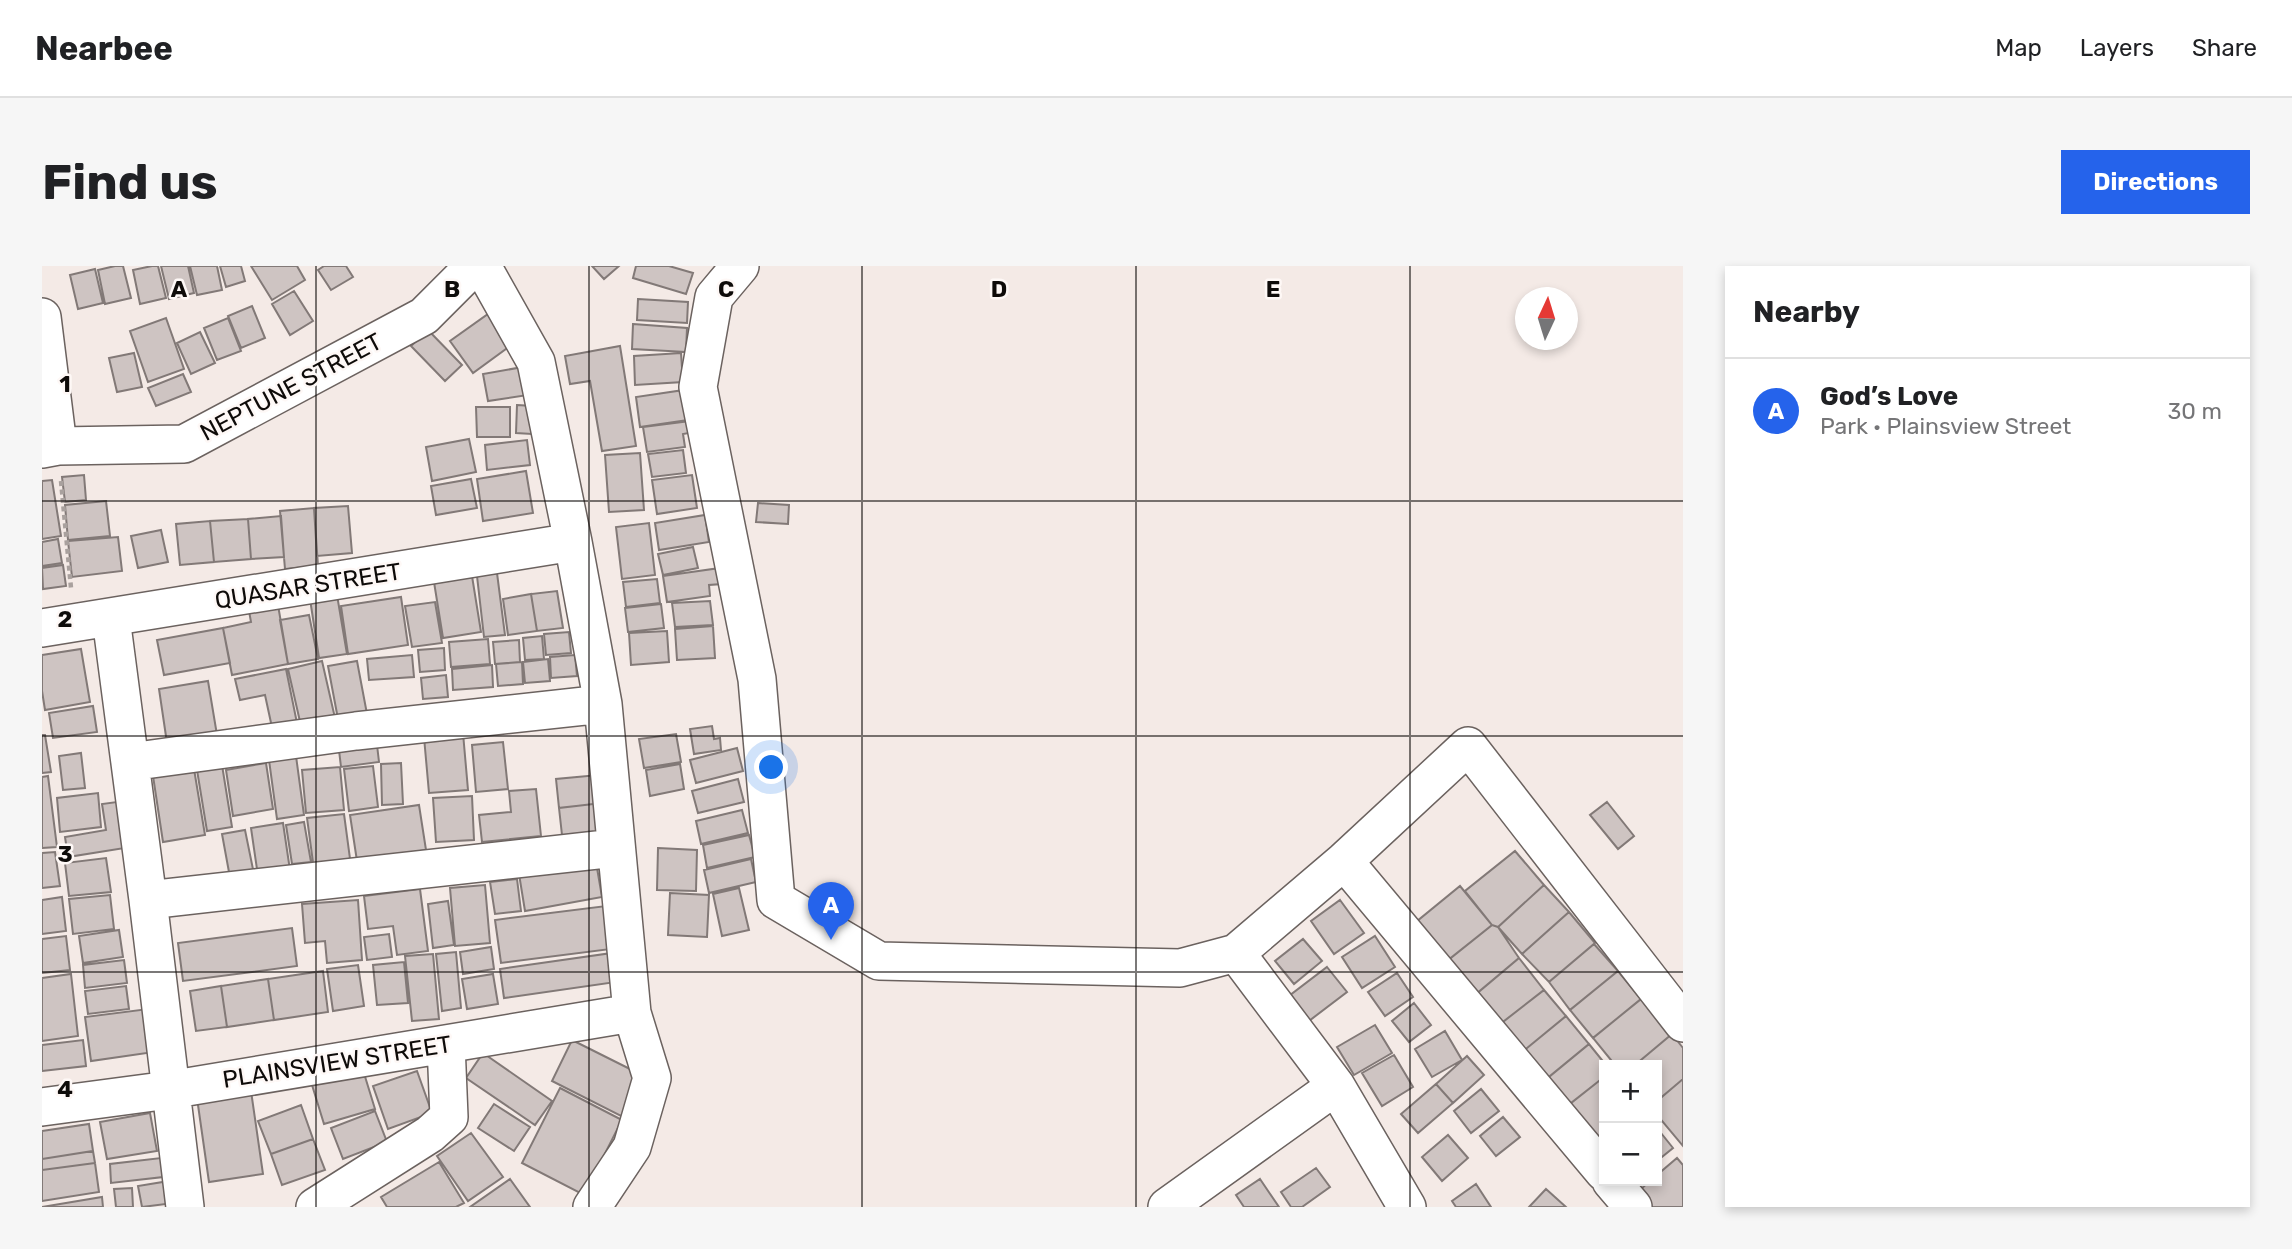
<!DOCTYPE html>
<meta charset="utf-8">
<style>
body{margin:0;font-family:Rubik,sans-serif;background:#f6f6f6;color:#202124}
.controls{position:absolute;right:21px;bottom:21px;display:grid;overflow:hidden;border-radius:0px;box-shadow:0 4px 10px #0003}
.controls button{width:63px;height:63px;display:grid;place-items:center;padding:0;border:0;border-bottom:2px solid #e0e0e0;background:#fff;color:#202124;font:35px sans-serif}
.compass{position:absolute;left:1473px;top:21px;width:63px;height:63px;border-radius:50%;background:#fff;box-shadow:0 4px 10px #0003;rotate:4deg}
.you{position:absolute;left:730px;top:502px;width:24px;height:24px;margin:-18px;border:5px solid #fff;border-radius:50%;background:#1a73e8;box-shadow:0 0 0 10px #1a73e833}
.badge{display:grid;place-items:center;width:46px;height:46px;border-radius:50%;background:#2563eb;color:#fff;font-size:23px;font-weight:700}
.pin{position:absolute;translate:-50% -58px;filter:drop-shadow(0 2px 4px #0008)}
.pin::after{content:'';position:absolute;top:37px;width:24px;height:21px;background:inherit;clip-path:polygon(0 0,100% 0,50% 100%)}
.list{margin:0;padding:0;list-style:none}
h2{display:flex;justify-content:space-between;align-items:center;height:91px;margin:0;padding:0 28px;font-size:30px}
h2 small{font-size:23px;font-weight:400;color:#757577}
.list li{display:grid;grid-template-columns:46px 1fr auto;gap:21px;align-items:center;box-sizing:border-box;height:105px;padding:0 28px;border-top:2px solid #e0e0e0}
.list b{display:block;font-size:26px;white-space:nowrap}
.list p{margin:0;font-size:23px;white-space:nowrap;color:#757577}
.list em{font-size:23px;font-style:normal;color:#757577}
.map{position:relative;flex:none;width:1641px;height:941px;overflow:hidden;border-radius:0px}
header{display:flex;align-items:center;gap:42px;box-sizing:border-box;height:98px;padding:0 35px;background:#fff;border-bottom:2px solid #e0e0e0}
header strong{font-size:33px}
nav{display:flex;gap:38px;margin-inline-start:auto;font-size:24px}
.intro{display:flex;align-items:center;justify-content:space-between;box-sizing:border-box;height:168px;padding:0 42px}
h1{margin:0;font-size:49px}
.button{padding:18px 32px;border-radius:0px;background:#2563eb;color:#fff;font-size:24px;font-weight:700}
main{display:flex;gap:42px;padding:0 42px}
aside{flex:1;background:#fff;border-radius:0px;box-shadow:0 4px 10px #0003}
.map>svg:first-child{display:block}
</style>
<header>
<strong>Nearbee</strong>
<nav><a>Map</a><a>Layers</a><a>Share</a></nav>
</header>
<div class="intro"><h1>Find us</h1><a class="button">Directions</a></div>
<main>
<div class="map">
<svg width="1641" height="941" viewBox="0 0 1641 941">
<rect width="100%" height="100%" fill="#f4eae6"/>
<path fill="#cec4c2" stroke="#827977" stroke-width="2" d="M73,0h8l8,32 -26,6 -7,-34z
M110,0h6l8,32 -26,6 -7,-34z
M119,0h27l6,27 -25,6z
M148,0h27l5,24 -25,5z
M178,0h21l4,15 -19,6z
M209,0h46l8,14 -33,20z
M282,0h22l7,11 -22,13 -13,-20z
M550,0h27l-15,13z
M594,0h33l24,7 -7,21 -53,-16z
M53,3l8,34 -25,6 -8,-34z
M252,25l19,30 -23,14 -18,-31z
M596,33l50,3 -1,21 -50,-3z
M210,40l13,32 -24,10 -13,-32z
M446,48l22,32 -37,27 -23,-32z
M124,52l18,51 -36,13 -18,-51z
M186,52l13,33 -24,9 -13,-32z
M591,58l54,4 -1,24 -54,-3z
M386,64l34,35 -17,16 -34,-35z
M158,66l15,31 -24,11 -14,-31z
M578,80l16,100 -34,5 -12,-70 -20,3 -5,-28z
M92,87l8,34 -25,5 -8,-34z
M639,87l2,29 -48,3 -1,-29z
M481,101l5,28 -40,6 -5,-27z
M141,108l8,18 -35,14 -8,-18z
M642,124l4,30 -48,7 -4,-30z
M475,139l16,1 -1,28 -16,-1z
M434,141h34v30h-33z
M656,154l2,11 -17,3 2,13 -38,5 -4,-25z
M427,173l7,33 -44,9 -6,-34z
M485,174l3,25 -43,5 -2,-25z
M641,184l3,23 -34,4 -4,-23z
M598,187l4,57 -35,2 -4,-57z
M484,205l7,42 -50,8 -6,-42z
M42,209l2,25 -21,2 -3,-25z
M650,209l5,33 -40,6 -5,-34z
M429,213l6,29 -41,7 -5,-29z
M10,214l9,56 -19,3v-58z
M64,235l4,35 -42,4 -3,-35z
M716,237l31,2 -1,19 -32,-2z
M306,240l4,47 -35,3 -3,-48z
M272,242l4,58 -33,3 -5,-58z
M663,249l4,27 -50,8 -4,-27z
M239,250l3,41 -33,2 -3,-40z
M206,253l3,40 -37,3 -4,-41z
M168,255l4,41 -34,3 -4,-41z
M607,257l6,52 -33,4 -6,-52z
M119,264l7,32 -30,6 -7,-32z
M76,271l4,34 -50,6 -4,-36z
M16,273l4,24 -20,3v-24z
M651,281l5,21 -35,7 -5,-21z
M21,299l3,21 -23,3 -1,-21z
M678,302l2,16 -13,1 1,11 -43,6 -4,-26z
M455,307l8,62 -21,2 -7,-61z
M430,310l9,56 -38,6 -9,-56z
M615,313l3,24 -34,4 -3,-25z
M515,325l6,37 -26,3 -6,-37z
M489,328l6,37 -29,4 -5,-36z
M295,329l10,59 -28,4 -9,-59z
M359,331l7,48 -60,9 -7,-48z
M668,335l3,24 -38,2 -3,-24z
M393,336l7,41 -30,4 -7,-41z
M619,338l3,24 -36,4 -3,-24z
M236,339l10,59 -56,11 -9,-47 28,-6 -2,-11z
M267,349l9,44 -30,5 -8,-44z
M671,360l2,32 -38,2 -2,-31z
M181,362l7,35 -66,12 -7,-35z
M625,365l2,31 -38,3 -2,-32z
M527,366l2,21 -25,2 -2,-21z
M500,370l2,23 -19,1 -2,-22z
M446,373l2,25 -39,3 -2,-25z
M477,374l1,22 -25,2 -2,-22z
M402,382l1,22 -25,2 -2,-22z
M39,383l9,53 -45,8 -3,-19v-36z
M370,389l2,22 -45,3 -2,-21z
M533,389l2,21 -26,2 -1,-21z
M506,393l2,22 -25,2 -2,-21z
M280,395l13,57 -34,8 -13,-57z
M315,395l10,53 -29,5 -10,-53z
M480,396l1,22 -25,2 -2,-22z
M450,399l1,22 -40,3 -1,-21z
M244,403l12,59 -25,4 -8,-37 -25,5 -5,-21z
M404,409l2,22 -25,2 -2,-21z
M166,415l9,54 -50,8 -8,-54z
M51,440l4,26 -44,6 -4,-25z
M670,460l2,13 6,-1 1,12 -27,4 -4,-25z
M421,467l5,57 -39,3 -5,-56z
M634,468l5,28 -37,6 -5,-29z
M0,469h3l6,37 -9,1z
M461,476l5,47 -32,3 -4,-47z
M335,479l2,17 -38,5 -2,-17z
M695,482l6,23 -47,12 -6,-23z
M39,487l4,35 -22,2 -4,-34z
M254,490l8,59 -27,4 -8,-59z
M224,497l7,46 -40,7 -7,-46z
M359,497l2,41 -21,1 -1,-41z
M638,498l4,25 -34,7 -4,-26z
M180,499l10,62 -25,4 -10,-61z
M331,500l5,41 -29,4 -5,-42z
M298,501l4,43 -38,3 -4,-43z
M152,503l11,66 -42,7 -10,-66z
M556,509l4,28 -43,5 -3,-29z
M6,510l9,71 -15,1v-71z
M696,513l6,23 -46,11 -6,-22z
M494,523l5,47 -59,6 -3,-27 32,-3 -2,-21z
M56,527l3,34 -41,5 -3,-34z
M430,530l2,44 -38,2 -3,-44z
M82,535l7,46 -63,10 -3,-20 41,-7 -4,-26z
M1565,536l27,34 -16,13 -28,-34z
M560,537l3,36 -42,5 -4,-36z
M377,539l7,45 -69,11 -7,-46z
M700,544l6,23 -47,11 -5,-23z
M302,548l7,52 -37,4 -7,-52z
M262,556l7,40 -19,2 -6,-39z
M241,557l8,54 -32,6 -8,-55z
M203,564l10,49 -24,4 -9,-49z
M707,569l6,22 -48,11 -4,-23z
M616,582l39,2 -1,41 -39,-1z
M1473,585l29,34 -46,42 -6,-2 -27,-34z
M13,586l5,34 -18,2v-35z
M64,592l5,34 -42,4 -4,-33z
M709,593l5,23 -47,11 -5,-23z
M554,596l6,35 -77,14 -6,-37z
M475,613l4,32 -26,3 -5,-32z
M443,619l5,58 -35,3 -5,-58z
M1502,619l25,27 -47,42 -24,-27z
M1418,620l32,39 -45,36 -31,-39z
M697,622l10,42 -27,6 -9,-42z
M378,623l8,62 -31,4 -4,-29 -25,3 -4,-33z
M628,627l39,2 -2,42 -39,-2z
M68,629l4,34 -41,5 -4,-35z
M20,631l4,34 -24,3v-34z
M316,634l4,60 -35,3 -2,-22 -20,2 -3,-39z
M1298,634l24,33 -30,21 -23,-33z
M406,635l6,44 -21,3 -5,-44z
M564,640l5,43 -110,14 -6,-43z
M1527,646l26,31 -46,39 -27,-28z
M1450,659l6,2 21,31 -44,37 -28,-34z
M250,662l5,38 -114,15 -5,-38z
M77,664l4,27 -40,6 -4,-27z
M347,668l3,23 -25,3 -3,-23z
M24,670l4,34 -28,3v-34z
M1333,670l20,31 -33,21 -20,-31z
M1261,673l19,22 -28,23 -19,-23z
M1552,678l24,27 -48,39 -21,-28z
M449,681l3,22 -31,5 -3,-22z
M414,686l5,56 -19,3 -6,-57z
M570,687l4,29 -112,16 -4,-29z
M391,688l6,65 -27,2 -7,-65z
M1477,692l25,32 -45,35 -24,-30z
M82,694l3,23 -42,5 -2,-23z
M362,696l4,41 -31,2 -4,-40z
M316,699l6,41 -31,5 -6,-42z
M1285,701l20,25 -42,32 -20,-25z
M281,705l5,41 -54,8 -6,-41z
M1576,705l23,28 -48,39 -23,-28z
M1355,707l16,24 -28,19 -17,-24z
M29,708l7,62 -36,5v-63z
M451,708l5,30 -31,5 -5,-30z
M226,713l6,41 -47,7 -6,-41z
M84,720l3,23 -41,5 -3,-23z
M179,720l6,41 -31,4 -6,-40z
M1502,724l22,26 -45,37 -22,-28z
M1599,733l31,35 -37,31h-20l-22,-27z
M1372,737l17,22 -22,17 -17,-21z
M106,743l6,43 -63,9 -6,-44z
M1524,750l23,28 -45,37 -23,-28z
M1333,759l17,28 -38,22 -17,-28z
M1403,765l17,29 -30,17 -17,-28z
M1630,768l11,14v31l-26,22v-36h-22z
M41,774l3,26 -44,5v-26z
M530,774l72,36 -21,41 -71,-36z
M1547,778l17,21 -2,12 -38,30 -22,-26z
M441,787l69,48 -17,24 -69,-47z
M1352,789l19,32 -31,19 -20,-33z
M1425,790l17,19 -31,28 -17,-19z
M321,804l12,39 -51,15 -12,-39z
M375,805l15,42 -44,16 -15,-43z
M1562,811v59l-9,8 -29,-37z
M1641,813v67l-26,-31v-14z
M1394,818l17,19 -35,30 -17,-19z
M518,822l62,32 -38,75 -62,-32z
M1439,823l18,22 -28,22 -17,-22z
M209,825l12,83 -54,8 -12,-84z
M452,838l36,23 -16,24 -36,-23z
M259,839l12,34 -42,15 -13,-33z
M333,845l12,31 -44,17 -12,-31z
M108,847l7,38 -50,8 -7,-37z
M1461,851l17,20 -24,19 -16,-20z
M47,858l4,27 -51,8v-28z
M1615,862l16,20 -16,13z
M429,867l32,44 -35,24 -31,-45z
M1406,869l20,23 -26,23 -20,-24z
M271,873l12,31 -43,15 -11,-31z
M51,885l2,12 -53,7v-11z
M119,892l2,19 -52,6 -1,-19z
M1635,892l6,7v42h-40l-10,-11 17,-15h7v-6z
M397,896l25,41 -8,4h-69l-6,-10z
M53,897l4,29 -57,9v-31z
M1274,902l14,19 -28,20h-11l-10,-15z
M468,913l20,28h-60z
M1218,913l19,28h-35l-8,-12z
M127,915l5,22 -32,4 -4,-21z
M1434,918l15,23h-35l-4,-6z
M90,922l1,19h-17l-2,-18z
M1504,923l20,18h-37z
M60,931l1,10h-61z"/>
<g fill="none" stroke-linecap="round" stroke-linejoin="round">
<g stroke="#6b625f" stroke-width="40">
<path id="minor" d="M440,0l54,96 37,180 30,162 29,309 20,65 -20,69 -40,60
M698,0l-26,31 -16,90 59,292 19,221 103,61 301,7 56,-15 108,-92 124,-115 215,277
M0,51l16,129
M0,183l16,-3 126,-2 240,-128 50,-50
M69,352l37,282 37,307
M0,362l531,-86
M88,496l226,-31 247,-27
M1302,595l260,311
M106,634l467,-52
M1194,687l100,133 71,121
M0,841l127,-17 463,-77
M1569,915l22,26
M273,941l115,-73 19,-17 -3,-73
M1125,941l169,-121"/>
</g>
<path stroke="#a9a19e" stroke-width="4.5" stroke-dasharray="5 3.5" stroke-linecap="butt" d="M19,215l10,107"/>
<use href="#minor" stroke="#fff" stroke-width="37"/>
</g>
<path fill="none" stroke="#0e0b09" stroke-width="2" stroke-opacity="0.55" d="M274,0v941M547,0v941M820,0v941M1094,0v941M1368,0v941M0,235h1641M0,470h1641M0,706h1641"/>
<g text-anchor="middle" stroke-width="5" stroke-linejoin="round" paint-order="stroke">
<g font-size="24" fill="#0e0b09" stroke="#fef8f6">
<text transform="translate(249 121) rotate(-28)" y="8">NEPTUNE STREET</text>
<text transform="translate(266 320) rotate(-9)" y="8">QUASAR STREET</text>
<text transform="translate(295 796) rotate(-9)" y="8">PLAINSVIEW STREET</text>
</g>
</g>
<g font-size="23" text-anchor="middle" font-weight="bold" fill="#0e0b09" stroke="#fef8f6" stroke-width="5" stroke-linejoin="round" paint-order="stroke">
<text x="137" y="31">A</text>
<text x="410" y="31">B</text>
<text x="684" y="31">C</text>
<text x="957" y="31">D</text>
<text x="1231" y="31">E</text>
<text x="23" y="126">1</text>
<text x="23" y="361">2</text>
<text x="23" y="596">3</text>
<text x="23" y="831">4</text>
</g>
</svg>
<div class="controls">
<button>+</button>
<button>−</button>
</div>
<svg class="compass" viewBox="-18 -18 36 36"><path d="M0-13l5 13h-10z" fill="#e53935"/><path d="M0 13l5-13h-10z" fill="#757577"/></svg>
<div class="you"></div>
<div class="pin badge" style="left:789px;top:674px">A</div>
</div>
<aside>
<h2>Nearby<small></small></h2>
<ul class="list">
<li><span class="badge">A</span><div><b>God’s Love</b><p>Park · Plainsview Street</p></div><em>30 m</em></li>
</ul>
</aside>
</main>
